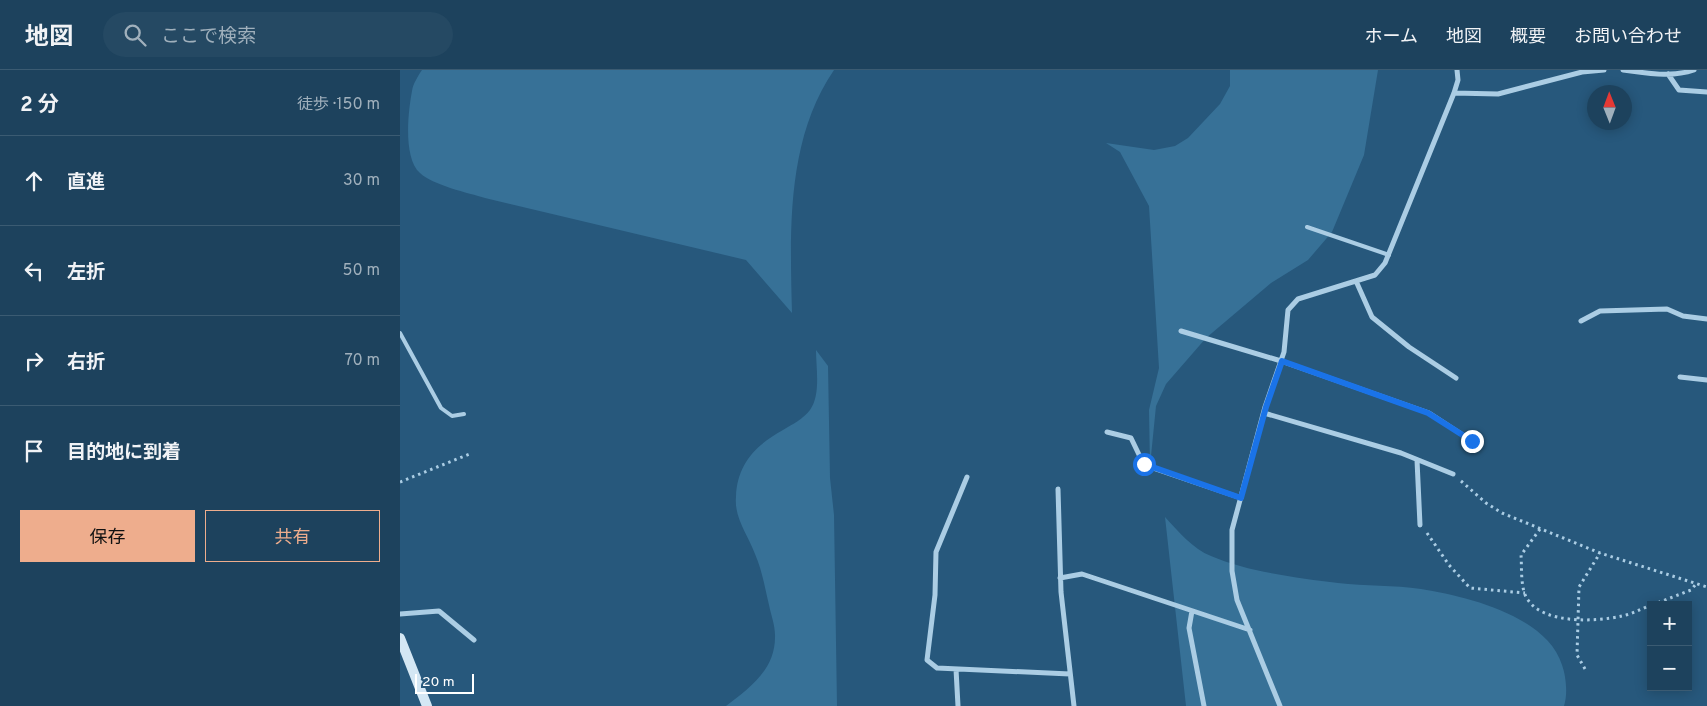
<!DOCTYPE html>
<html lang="ja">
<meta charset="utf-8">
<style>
body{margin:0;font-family:Overpass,"Noto Sans JP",sans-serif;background:#254963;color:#f1f3f6}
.controls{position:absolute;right:15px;bottom:15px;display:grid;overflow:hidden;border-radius:0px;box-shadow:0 2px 12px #0003}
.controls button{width:45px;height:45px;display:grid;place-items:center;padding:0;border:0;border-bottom:1px solid #3b5b72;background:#1d425d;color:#f1f3f6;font:25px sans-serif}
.compass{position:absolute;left:1187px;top:15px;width:45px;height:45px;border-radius:50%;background:#1d425d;box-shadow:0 2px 12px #0003;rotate:359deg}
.scale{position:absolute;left:15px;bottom:12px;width:59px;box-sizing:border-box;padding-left:5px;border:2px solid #fff;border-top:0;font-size:14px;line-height:18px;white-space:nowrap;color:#fff;-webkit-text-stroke:4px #27587c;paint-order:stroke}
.stop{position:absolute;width:15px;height:15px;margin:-11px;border:4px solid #1a73e8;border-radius:50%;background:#fff}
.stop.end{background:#1a73e8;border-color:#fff;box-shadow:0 1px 5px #0008}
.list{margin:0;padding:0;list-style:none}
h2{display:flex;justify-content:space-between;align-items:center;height:65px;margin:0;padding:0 20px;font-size:21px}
h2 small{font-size:16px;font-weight:400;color:#a0b0bc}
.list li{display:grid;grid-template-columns:32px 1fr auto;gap:15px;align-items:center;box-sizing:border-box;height:90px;padding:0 20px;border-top:1px solid #3b5b72}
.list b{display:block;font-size:19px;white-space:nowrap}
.list em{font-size:16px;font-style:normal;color:#a0b0bc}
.actions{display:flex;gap:10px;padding:15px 20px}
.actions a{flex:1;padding:11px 0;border:1px solid #eead8d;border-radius:0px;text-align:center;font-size:18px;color:#eead8d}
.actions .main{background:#eead8d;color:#111}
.icon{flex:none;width:28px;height:28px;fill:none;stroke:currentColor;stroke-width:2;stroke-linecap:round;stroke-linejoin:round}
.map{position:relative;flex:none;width:1307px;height:636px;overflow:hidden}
header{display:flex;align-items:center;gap:30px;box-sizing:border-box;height:70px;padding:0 25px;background:#1d425d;border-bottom:1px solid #3b5b72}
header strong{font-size:24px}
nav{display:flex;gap:28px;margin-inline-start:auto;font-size:18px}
.search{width:350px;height:45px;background:#254963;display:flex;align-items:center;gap:12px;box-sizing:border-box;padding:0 18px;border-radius:28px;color:#a0b0bc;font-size:19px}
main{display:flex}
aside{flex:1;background:#1d425d}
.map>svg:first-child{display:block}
</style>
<header>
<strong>地図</strong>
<div class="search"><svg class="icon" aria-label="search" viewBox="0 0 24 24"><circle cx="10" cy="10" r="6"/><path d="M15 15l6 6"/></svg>ここで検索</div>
<nav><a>ホーム</a><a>地図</a><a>概要</a><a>お問い合わせ</a></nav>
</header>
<main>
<aside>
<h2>2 分<small>徒歩 · 150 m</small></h2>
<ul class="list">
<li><svg class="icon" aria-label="ahead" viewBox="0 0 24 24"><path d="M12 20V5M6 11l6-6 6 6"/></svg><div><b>直進</b></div><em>30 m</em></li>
<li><svg class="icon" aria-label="left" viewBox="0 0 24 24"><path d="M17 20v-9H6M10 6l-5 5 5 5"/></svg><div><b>左折</b></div><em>50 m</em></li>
<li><svg class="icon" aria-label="right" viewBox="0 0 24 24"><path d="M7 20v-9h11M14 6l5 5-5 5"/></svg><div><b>右折</b></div><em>70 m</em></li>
<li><svg class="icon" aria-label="arrive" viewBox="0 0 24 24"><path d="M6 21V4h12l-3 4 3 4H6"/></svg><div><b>目的地に到着</b></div></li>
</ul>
<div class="actions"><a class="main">保存</a><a>共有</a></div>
</aside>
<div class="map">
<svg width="1307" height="636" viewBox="0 0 1307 636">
<rect width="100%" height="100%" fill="#27587c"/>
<path fill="#377197" d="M22,0h412c-48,70 -44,162 -42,243l-46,-53 -261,-62c-16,-5 -53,-13 -65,-25 -17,-15 -12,-61 -8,-82 1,-7 6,-15 10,-21z
M830,0h148l-14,85 -32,77 -24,28 -37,23 -65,55 -40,46 -10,22 -6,60 -1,-56 10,-42 -10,-162 -29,-54 -14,-9 48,7 21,-4 13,-8 32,-34 10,-18z
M416,280l12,16 2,112 4,37 3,191h-111c24,-18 50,-37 49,-71 0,-10 -4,-20 -6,-30 -4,-17 -7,-35 -14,-51 -7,-19 -21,-36 -19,-57 1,-33 20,-52 47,-67 10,-6 20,-11 27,-20 11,-15 6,-42 6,-60z
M765,447c13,14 28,32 46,39 37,16 87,22 127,27 27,3 56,2 83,6 45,7 126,27 141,76 4,11 6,29 2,41h-378z"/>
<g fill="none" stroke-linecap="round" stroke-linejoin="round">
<path stroke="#abcde4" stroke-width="3" stroke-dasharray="2.5 4" stroke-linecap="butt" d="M1061,411l25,22 16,10 98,40 107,34
M0,412l72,-29
M1140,459l-19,26c1,12 -1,35 7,45 16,24 68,22 94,16 10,-2 19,-7 29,-11
M1027,463l22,32 21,23 55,5
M1252,535l39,-15 5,-6
M1185,599l-8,-14 2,-68 21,-34"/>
<path stroke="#abcde4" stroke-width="4" d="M907,157l82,28
M0,263l41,75 11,8 12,-2"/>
<path stroke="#abcde4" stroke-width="5" d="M1223,0c24,3 48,8 71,0
M1268,4l11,16 28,2
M1054,23l44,1 84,-22 22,-2
M956,211l16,36 37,30 47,31
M1181,251l19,-10 67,-2 16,7 24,3
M781,261l100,30 148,52 43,28
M1280,307l27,3
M864,343l137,40 52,21
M707,362l24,6 13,27 97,33
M1017,390l3,65
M567,407l-31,75 -1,43 -8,65 10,8 133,6
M658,419l3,103 13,114
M660,508l22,-4 168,56
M792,541l-3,17 15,78
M0,544l39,-3 35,29
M556,599l2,37
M880,636l-43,-106 -5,-29v-41l33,-123 19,-55 4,-42 10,-11 77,-24 10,-12 69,-170 4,-13 -1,-10"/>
<path stroke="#d4e7f4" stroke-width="10" d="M0,568l27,68"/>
</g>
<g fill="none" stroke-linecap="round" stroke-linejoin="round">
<path stroke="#1a73e8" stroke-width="6" d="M744,394l97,34 25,-91 16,-46 146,52 44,28"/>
</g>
</svg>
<div class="controls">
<button>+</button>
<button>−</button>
</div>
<svg class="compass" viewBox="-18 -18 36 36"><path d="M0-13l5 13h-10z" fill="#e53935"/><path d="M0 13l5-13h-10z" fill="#a0b0bc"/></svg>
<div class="scale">20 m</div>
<div class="stop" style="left:744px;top:394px"></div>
<div class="stop end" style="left:1072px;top:371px"></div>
</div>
</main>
